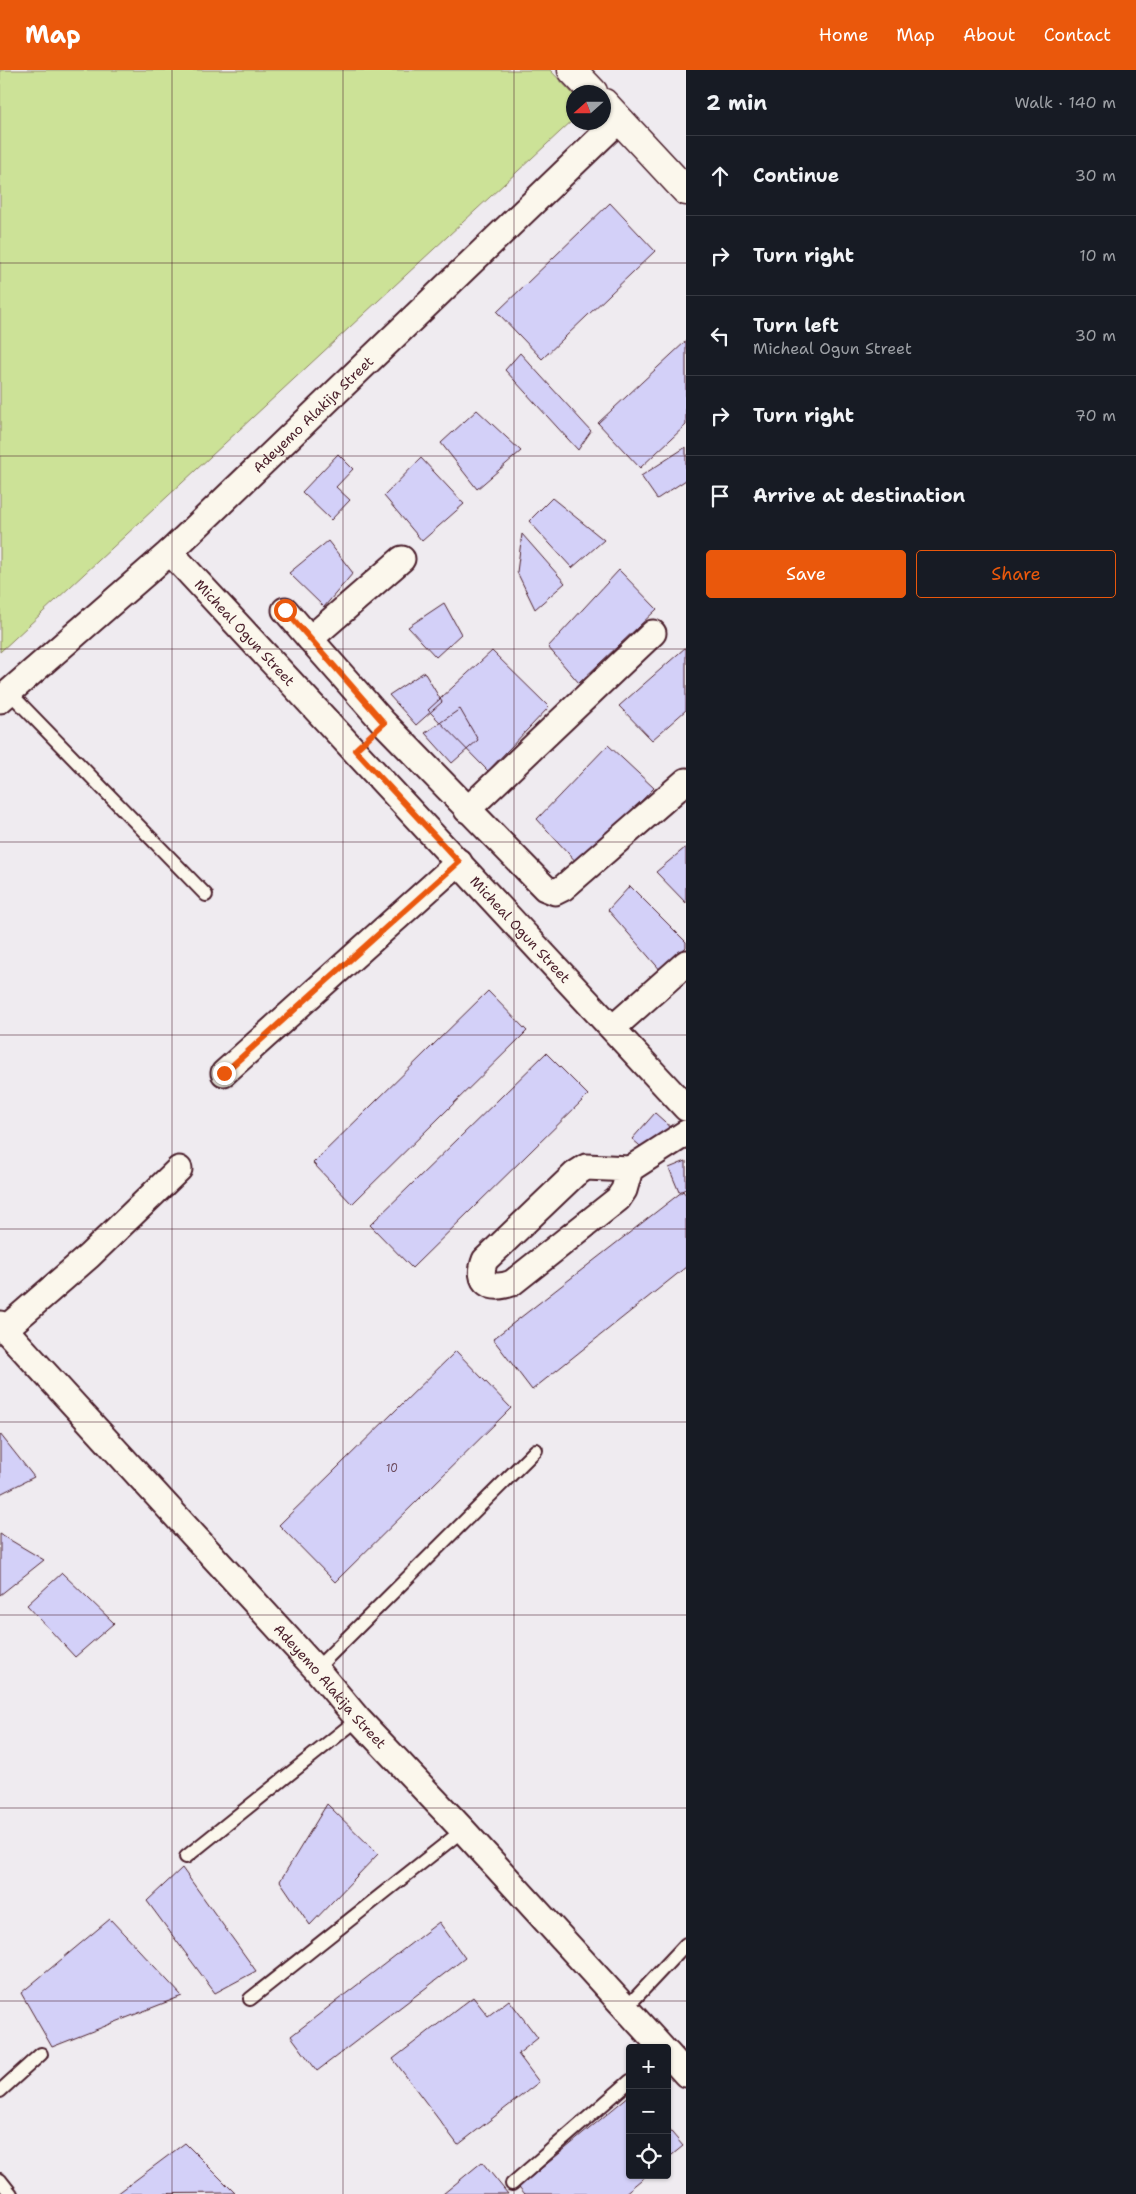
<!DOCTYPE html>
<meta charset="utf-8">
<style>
body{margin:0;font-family:"Shantell Sans",sans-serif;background:#242831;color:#f1f3f6}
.controls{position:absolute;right:15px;bottom:15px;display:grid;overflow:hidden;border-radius:5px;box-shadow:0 1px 4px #0004}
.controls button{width:45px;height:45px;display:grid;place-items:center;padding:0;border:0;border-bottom:1px solid #363941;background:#171b24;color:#f1f3f6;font:25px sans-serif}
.compass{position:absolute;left:566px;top:15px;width:45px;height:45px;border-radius:50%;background:#171b24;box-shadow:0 1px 4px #0004;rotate:249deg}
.stop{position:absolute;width:15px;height:15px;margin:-11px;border:4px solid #ea580c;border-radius:50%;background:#fff}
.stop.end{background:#ea580c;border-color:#fff;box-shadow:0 1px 5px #0008}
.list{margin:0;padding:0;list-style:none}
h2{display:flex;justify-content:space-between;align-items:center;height:65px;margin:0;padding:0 20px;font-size:21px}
h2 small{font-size:16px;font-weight:400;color:#9ea1a6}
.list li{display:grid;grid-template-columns:32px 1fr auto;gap:15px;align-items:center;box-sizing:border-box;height:80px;padding:0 20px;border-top:1px solid #363941}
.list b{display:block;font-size:19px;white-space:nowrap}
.list p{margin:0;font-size:16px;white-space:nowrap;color:#9ea1a6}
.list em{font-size:16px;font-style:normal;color:#9ea1a6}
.actions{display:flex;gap:10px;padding:15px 20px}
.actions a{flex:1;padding:11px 0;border:1px solid #ea580c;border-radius:5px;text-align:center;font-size:18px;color:#ea580c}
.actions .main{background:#ea580c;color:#fff}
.icon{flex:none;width:28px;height:28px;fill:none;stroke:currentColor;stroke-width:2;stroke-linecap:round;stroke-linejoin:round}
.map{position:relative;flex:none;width:686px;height:2124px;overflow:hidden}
header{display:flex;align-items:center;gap:30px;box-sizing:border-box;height:70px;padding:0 25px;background:#ea580c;color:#fff}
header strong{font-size:24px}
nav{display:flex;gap:28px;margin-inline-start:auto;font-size:18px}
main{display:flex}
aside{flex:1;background:#171b24}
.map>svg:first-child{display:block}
</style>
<header>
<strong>Map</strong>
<nav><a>Home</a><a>Map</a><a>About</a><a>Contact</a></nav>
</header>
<main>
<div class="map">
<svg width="686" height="2124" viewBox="0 0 686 2124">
<rect width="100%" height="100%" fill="#efebf0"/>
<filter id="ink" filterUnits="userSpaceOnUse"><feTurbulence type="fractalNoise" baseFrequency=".02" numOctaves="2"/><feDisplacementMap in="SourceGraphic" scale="10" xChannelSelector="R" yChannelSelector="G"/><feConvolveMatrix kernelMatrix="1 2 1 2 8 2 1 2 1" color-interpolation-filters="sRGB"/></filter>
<g filter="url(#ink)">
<path fill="#cce297" stroke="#8b8061" d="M0,0h550l23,24 1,25 -574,533z"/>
<path fill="#d3d0f8" stroke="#4a1f2b" d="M610,133l45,48 -113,108 -45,-47z
M686,271v84l-46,43 -42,-45z
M520,283l71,78 -13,19 -73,-80z
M477,340l44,41 -44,38 -36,-46z
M686,377v33l-29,19 -16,-23z
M338,384l15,15 -17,18 14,13 -19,20 -29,-28z
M421,388l43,46 -42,37 -38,-45z
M552,428l52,42 -32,28 -43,-47z
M522,464l43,49 -30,26 -18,-37z
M328,471l25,32 -29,34 -35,-34z
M619,500l38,39 -78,74 -31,-36z
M444,533l17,31 -25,23 -28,-30z
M686,577v63l-34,30 -33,-34z
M492,581l57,56 -61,64 -60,-61z
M424,602l18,30 -26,23 -27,-30z
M460,639l18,31 -26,23 -27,-30z
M608,675l46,43 -75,77 -42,-46z
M686,777v56l-30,-31z
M630,816l56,56v5l-24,25 -54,-62z
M488,921l39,40 -175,173 -39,-41z
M546,983l42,42 -176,173 -42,-43z
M655,1043l19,17 -28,21 -14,-12z
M686,1091v28l-7,3 -10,-24z
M683,1121l3,4v72l-154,123 -39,-51z
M456,1281l55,57 -176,174 -56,-57z
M0,1364l34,43 -34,17z
M0,1464l44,26 -44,35z
M62,1503l52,50 -39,34 -48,-52z
M327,1734l51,50 -68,71 -30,-44z
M182,1798l74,103 -41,22 -68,-92z
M110,1849l72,77 -130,51 -31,-54z
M439,1852l26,36 -148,113 -26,-35z
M473,1927l15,19 21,-16 29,38 -20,16 21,28 -81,63 -65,-86z
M630,2025v80h17l-23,19h-99l-6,-7z
M667,2057l16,19 -16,13z
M185,2073l50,50 -118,1z
M482,2092l26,32h-65z"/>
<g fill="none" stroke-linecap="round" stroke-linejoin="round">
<g stroke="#4a1f2b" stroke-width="16">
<path id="service" d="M9,622l197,203
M316,1599l220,-219
M186,1787l172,-138
M250,1929l213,-169
M626,1938l60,-64
M0,2021l41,-37
M0,2110l11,14
M512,2114l118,-103"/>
</g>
<g stroke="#4a1f2b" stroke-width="29">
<g id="minor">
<path id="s1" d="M170,482l516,556"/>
<path d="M402,489l-92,80 74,84 161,165 10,4 8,-4 123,-107"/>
<path d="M285,540l25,29"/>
<path id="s2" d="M0,630l170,-148 449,-432"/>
<path d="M467,740l186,-177"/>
<path d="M613,958l73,-65"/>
<path d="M224,1003l235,-211"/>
<path d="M630,1099l-6,21 -6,9 -106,84c-21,8 -36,0 -27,-23l90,-86 11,-7 44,2 56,-36"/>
<path id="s3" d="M0,1254l316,345 42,50 105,111 199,218"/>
<path d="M5,1259l84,-73 90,-87"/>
<path d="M667,1983l19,21"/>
</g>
</g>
<g stroke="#4a1f2b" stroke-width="31">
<path id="tertiary" d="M572,0l21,22
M604,33l82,88"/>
</g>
<use href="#service" stroke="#fbf7ec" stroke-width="12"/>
<use href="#minor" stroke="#fbf7ec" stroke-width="25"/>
<use href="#tertiary" stroke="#fbf7ec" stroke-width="28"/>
</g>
</g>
<g fill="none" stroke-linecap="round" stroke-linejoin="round" filter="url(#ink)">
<path stroke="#ea580c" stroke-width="6" d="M224,1003l235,-211 -104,-112 29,-27 -99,-113"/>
</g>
<path fill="none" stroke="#4a1f2b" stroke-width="1" stroke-opacity="0.55" d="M172,0v2124M343,0v2124M514,0v2124M0,193h686M0,386h686M0,579h686M0,772h686M0,965h686M0,1159h686M0,1352h686M0,1545h686M0,1738h686M0,1931h686"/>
<g text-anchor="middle" stroke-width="4" stroke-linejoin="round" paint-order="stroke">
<g font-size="11" fill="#6c4b5e">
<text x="392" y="1402">10</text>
</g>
<g font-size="14" fill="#4a1f2b" stroke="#fbf7ec">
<text dy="5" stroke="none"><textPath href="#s2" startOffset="424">Adeyemo Alakija Street</textPath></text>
<text dy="5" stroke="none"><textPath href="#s1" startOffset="110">Micheal Ogun Street</textPath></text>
<text dy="5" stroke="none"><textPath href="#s1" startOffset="515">Micheal Ogun Street</textPath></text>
<text dy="5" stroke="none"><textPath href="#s3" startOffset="490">Adeyemo Alakija Street</textPath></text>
</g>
</g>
</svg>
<div class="controls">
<button>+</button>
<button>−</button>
<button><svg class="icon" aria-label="locate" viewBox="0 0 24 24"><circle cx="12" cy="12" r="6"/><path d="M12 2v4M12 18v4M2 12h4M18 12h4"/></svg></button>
</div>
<svg class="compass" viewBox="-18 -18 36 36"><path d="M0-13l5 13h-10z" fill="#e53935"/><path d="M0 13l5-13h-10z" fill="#9ea1a6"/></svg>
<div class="stop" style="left:285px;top:540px"></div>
<div class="stop end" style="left:224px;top:1003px"></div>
</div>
<aside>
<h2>2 min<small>Walk · 140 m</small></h2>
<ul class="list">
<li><svg class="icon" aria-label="ahead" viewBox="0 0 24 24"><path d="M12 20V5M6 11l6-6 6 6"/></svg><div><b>Continue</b></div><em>30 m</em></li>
<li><svg class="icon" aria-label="right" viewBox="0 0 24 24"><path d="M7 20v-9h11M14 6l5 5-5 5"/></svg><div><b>Turn right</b></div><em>10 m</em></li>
<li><svg class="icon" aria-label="left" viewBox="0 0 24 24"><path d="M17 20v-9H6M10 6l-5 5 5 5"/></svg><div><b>Turn left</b><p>Micheal Ogun Street</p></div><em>30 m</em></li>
<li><svg class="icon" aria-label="right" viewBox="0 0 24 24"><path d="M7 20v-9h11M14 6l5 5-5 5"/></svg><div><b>Turn right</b></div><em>70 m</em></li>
<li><svg class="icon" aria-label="arrive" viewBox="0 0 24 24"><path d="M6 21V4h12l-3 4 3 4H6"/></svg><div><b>Arrive at destination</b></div></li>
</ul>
<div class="actions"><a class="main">Save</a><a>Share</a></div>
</aside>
</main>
